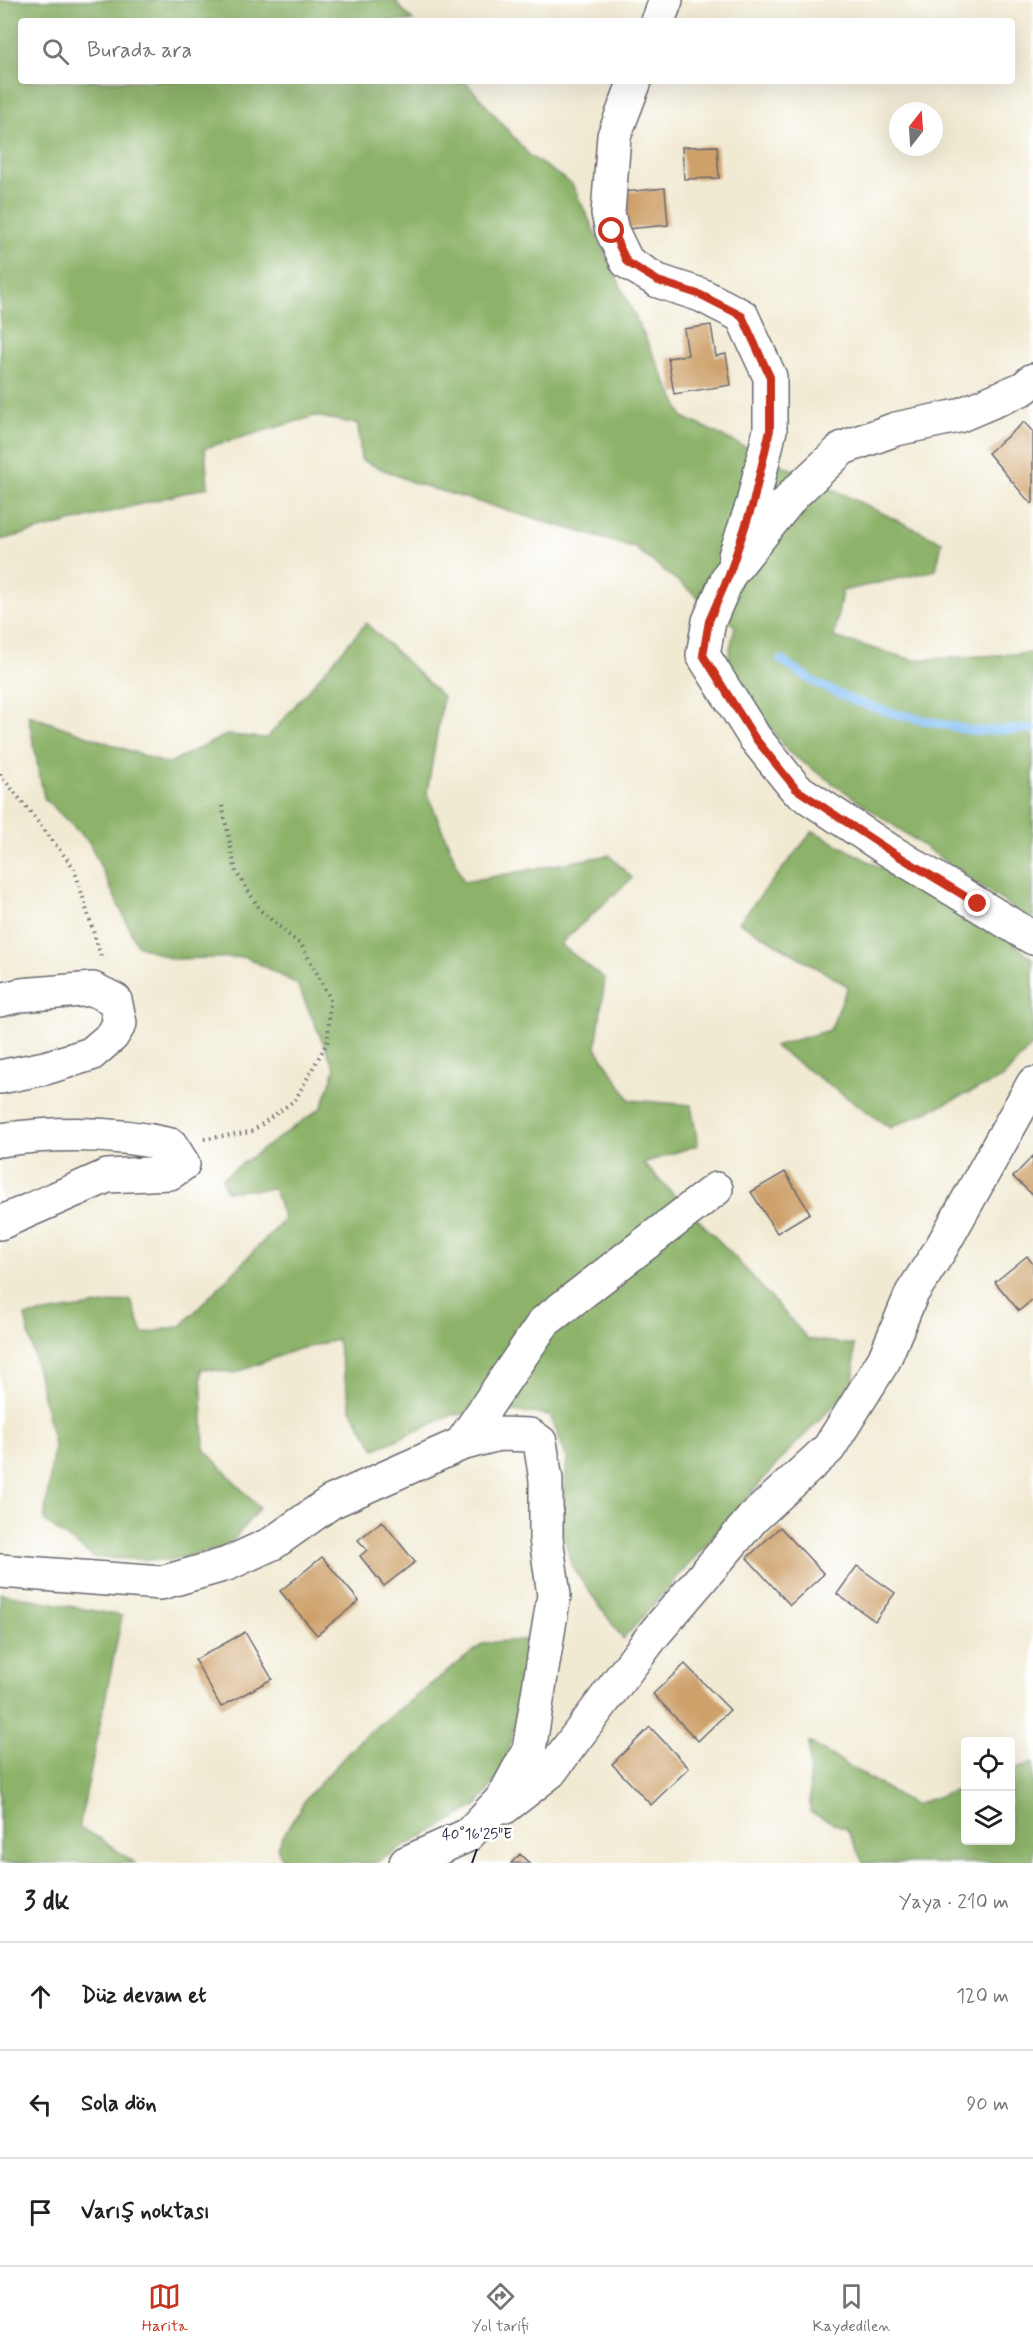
<!DOCTYPE html>
<html lang="tr">
<meta charset="utf-8">
<style>
body{margin:0;font-family:Mynerve,sans-serif;background:#f6f6f6;color:#202124}
.controls{position:absolute;right:18px;bottom:18px;display:grid;overflow:hidden;border-radius:6px;box-shadow:0 6px 24px #0002}
.controls button{width:54px;height:54px;display:grid;place-items:center;padding:0;border:0;border-bottom:2px solid #e0e0e0;background:#fff;color:#202124;font:30px sans-serif}
.compass{position:absolute;left:889px;top:102px;width:54px;height:54px;border-radius:50%;background:#fff;box-shadow:0 6px 24px #0002;rotate:17deg}
.stop{position:absolute;width:18px;height:18px;margin:-14px;border:4px solid #c8321e;border-radius:50%;background:#fff}
.stop.end{background:#c8321e;border-color:#fff;box-shadow:0 2px 6px #0008}
.list{margin:0;padding:0;list-style:none}
h2{display:flex;justify-content:space-between;align-items:center;height:78px;margin:0;padding:0 24px;font-size:26px}
h2 small{font-size:20px;font-weight:400;color:#757577}
.list li{display:grid;grid-template-columns:39px 1fr auto;gap:18px;align-items:center;box-sizing:border-box;height:108px;padding:0 24px;border-top:2px solid #e0e0e0}
.list b{display:block;font-size:22px;white-space:nowrap}
.list em{font-size:20px;font-style:normal;color:#757577}
.icon{flex:none;width:33px;height:33px;fill:none;stroke:currentColor;stroke-width:2;stroke-linecap:round;stroke-linejoin:round}
.map{position:relative;flex:none;width:1033px;height:1863px;overflow:hidden}
.search{position:absolute;background:#fff;box-shadow:0 6px 24px #0002;left:18px;right:18px;top:18px;height:66px;display:flex;align-items:center;gap:15px;box-sizing:border-box;padding:0 21px;border-radius:6px;color:#757577;font-size:22px}
.sheet{height:402px;background:#fff}
nav{display:flex;justify-content:space-around;align-items:center;box-sizing:border-box;height:84px;border-top:2px solid #e0e0e0;background:#fff;font-size:16px;color:#757577}
nav a{display:grid;justify-items:center;gap:3px}
nav .on{color:#c8321e}
.map>svg:first-child{display:block}
</style>
<div class="map">
<svg width="1033" height="1863" viewBox="0 0 1033 1863">
<rect width="100%" height="100%" fill="#fff"/>
<filter id="ink" filterUnits="userSpaceOnUse"><feTurbulence type="fractalNoise" baseFrequency=".0167" numOctaves="2"/><feDisplacementMap in="SourceGraphic" scale="12" xChannelSelector="R" yChannelSelector="G"/><feConvolveMatrix kernelMatrix="1 2 1 2 8 2 1 2 1" color-interpolation-filters="sRGB"/></filter>
<filter id="wash" filterUnits="userSpaceOnUse"><feTurbulence type="fractalNoise" baseFrequency=".008" numOctaves="4" result="noise"/><feDisplacementMap in="SourceGraphic" scale="24" xChannelSelector="R" yChannelSelector="G"/><feGaussianBlur stdDeviation="1.35" result="paint"/><feColorMatrix in="noise" values="0 0 0 0 0 0 0 0 0 0 0 0 0 0 0 0 0 1.4 0 .05"/><feComposite in="paint" operator="in"/></filter>
<g filter="url(#wash)">
<rect width="100%" height="100%" fill="#f1ead3"/>
<path fill="#8cb369" stroke="#576a52" stroke-width="1.5" d="M0,0h398l-2,2 17,19h-392v60h444l65,75 42,28 111,233 259,125 -6,28 -94,21 -8,46 79,23 120,-7v269l-245,-170 -62,-84 9,-42 -100,-78 -221,-65 -53,-23 -3,-36 -43,-8 -110,32 3,39 -208,53z
M366,623l77,74 -16,96 37,89 145,-27 23,23 -72,66 45,35 -9,69 34,52 61,5 7,40 -55,18 86,88 79,88 46,6v40l-71,72 -160,182 -51,-72 -11,-41 6,-67 -17,-44 -39,-4 -59,4 -77,34 -24,-40 -14,-69 -42,10 -60,23 -34,-5 3,81 55,59 -31,39 -58,13 -75,-2 -51,-37 10,-76 -29,-129 106,-16 12,34 38,-8 103,-106 -10,-31 -48,2 -4,-13 100,-71 13,-38 -38,-85 -51,-27 -74,2 -35,-14 -48,-103 -45,-44 -16,-83 139,49 59,-29 41,3z
M813,831l190,104 30,24v85l-30,34 -113,50 -116,-82 56,-16 18,-44 -109,-64z
M0,1593l122,23 -43,212 22,11 34,24h-135z
M532,1639l-26,126 -29,41 -102,57h-92l-6,-17 30,-49 55,-59 122,-95z
M809,1742l105,63 51,-18 1,53h44l1,-69 22,-8v100h-170l-16,-34 -37,-17z"/>
<g fill="none" stroke-linecap="round" stroke-linejoin="round">
<path stroke="#7fbef3" stroke-width="9" d="M781,660l35,23 36,17 40,13 81,18 60,-2"/>
</g>
<g id="blocks">
<path fill="#cea16b" d="M717,146l2,32 -35,1 -2,-32z
M665,188l3,37 -51,5 -4,-37z
M711,325l5,31 10,-2 5,31 -57,9 -6,-36 20,-3 -4,-26z
M1024,422l9,10v70l-2,2 -43,-51z
M1033,1156v39l-20,-18z
M785,1172l25,41 -33,20 -26,-41z
M1027,1256l6,8v35l-14,12 -24,-29z
M382,1521l33,41 -31,24 -24,-30 7,-6 -9,-10z
M780,1527l44,47 -34,31 -43,-47z
M322,1557l37,44 -42,34 -37,-44z
M857,1566l38,27 -20,28 -38,-27z
M245,1632l27,47 -51,28 -26,-47z
M685,1664l45,46 -32,31 -45,-47z
M650,1727l39,41 -38,37 -39,-41z
M520,1854l9,9h-18z"/>
</g>
</g>
<g filter="url(#ink)">
<use href="#blocks" fill-opacity="0" stroke="#6a6870" stroke-width="1.5"/>
<g fill="none" stroke-linecap="round" stroke-linejoin="round">
<g stroke="#6a6870" stroke-width="36">
<path id="minor" d="M658,21l8,-21
M635,81l-21,55 -6,77 4,18 15,31 31,19 43,14 41,21 28,61v53l-17,73 -18,53
M1033,380l-9,8 -66,28 -62,13 -53,19 -49,46 -65,81 -20,46 -6,34 52,83 41,51 91,60 146,89
M0,1000l21,-5 72,-6 22,11 5,23 -8,13 -21,18 -46,14 -45,9
M0,1140c57,-8 114,-8 171,5l12,19 -13,9 -63,3 -107,47
M461,1444l83,-122 172,-133
M0,1571l161,12 66,-19 46,-21 58,-41 130,-58 37,-10 32,1 10,7 6,38v58l8,57 -25,155 -26,48 -35,37 -62,28
M505,1807l45,-35 104,-138 99,-116 76,-70 55,-88 28,-67 28,-43 93,-166"/>
</g>
<path stroke="#6a6870" stroke-width="4" stroke-dasharray="1.5 4.5" stroke-linecap="butt" d="M0,774l74,94 28,92
M204,1139l47,-7 44,-32 33,-59 2,-43 -28,-52 -41,-35 -25,-39 -14,-67"/>
<use href="#minor" stroke="#fff" stroke-width="33"/>
</g>
</g>
<g fill="none" stroke-linecap="round" stroke-linejoin="round" filter="url(#ink)">
<path stroke="#c8321e" stroke-width="8" d="M612,231l15,31 31,19 43,14 41,21 28,61v53l-17,73 -24,72 -20,46 -6,34 52,83 41,51 91,60 91,55"/>
</g>
<path fill="none" stroke="#22223b" stroke-width="2" d="M472,1863l5,-14"/>
<g font-size="15" text-anchor="middle" fill="#22223b" stroke="#fff" stroke-width="5" stroke-linejoin="round" paint-order="stroke">
<text x="477" y="1839">40°16'25"E</text>
</g>
</svg>
<div class="controls">
<button><svg class="icon" aria-label="locate" viewBox="0 0 24 24"><circle cx="12" cy="12" r="6"/><path d="M12 2v4M12 18v4M2 12h4M18 12h4"/></svg></button>
<button><svg class="icon" aria-label="layers" viewBox="0 0 24 24"><path d="M12 4l9 5-9 5-9-5zM3 14l9 5 9-5"/></svg></button>
</div>
<svg class="compass" viewBox="-18 -18 36 36"><path d="M0-13l5 13h-10z" fill="#e53935"/><path d="M0 13l5-13h-10z" fill="#757577"/></svg>
<div class="stop" style="left:612px;top:231px"></div>
<div class="stop end" style="left:978px;top:904px"></div>
<div class="search"><svg class="icon" aria-label="search" viewBox="0 0 24 24"><circle cx="10" cy="10" r="6"/><path d="M15 15l6 6"/></svg>Burada ara</div>
</div>
<section class="sheet">
<h2>3 dk<small>Yaya · 210 m</small></h2>
<ul class="list">
<li><svg class="icon" aria-label="ahead" viewBox="0 0 24 24"><path d="M12 20V5M6 11l6-6 6 6"/></svg><div><b>Düz devam et</b></div><em>120 m</em></li>
<li><svg class="icon" aria-label="left" viewBox="0 0 24 24"><path d="M17 20v-9H6M10 6l-5 5 5 5"/></svg><div><b>Sola dön</b></div><em>90 m</em></li>
<li><svg class="icon" aria-label="arrive" viewBox="0 0 24 24"><path d="M6 21V4h12l-3 4 3 4H6"/></svg><div><b>Varış noktası</b></div></li>
</ul>
</section>
<nav>
<a class="on"><svg class="icon" aria-label="map" viewBox="0 0 24 24"><path d="M3 6l6-2 6 2 6-2v14l-6 2-6-2-6 2zM9 4v14M15 6v14"/></svg>Harita</a>
<a><svg class="icon" aria-label="directions" viewBox="0 0 24 24"><path d="M12 3l9 9-9 9-9-9zM9 14v-3h6M13 9l2 2-2 2"/></svg>Yol tarifi</a>
<a><svg class="icon" aria-label="saved" viewBox="0 0 24 24"><path d="M7 4h10v16l-5-4-5 4z"/></svg>Kaydedilen</a>
</nav>
